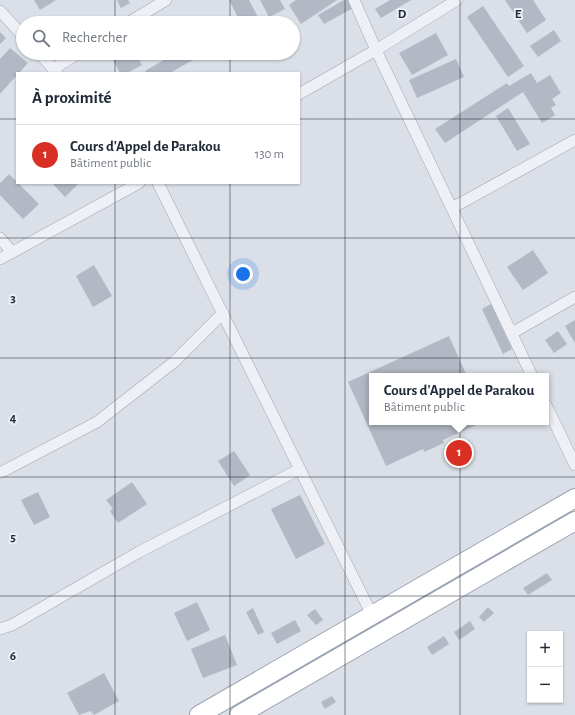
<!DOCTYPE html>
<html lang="fr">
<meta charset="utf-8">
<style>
body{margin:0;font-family:"Alegreya Sans",sans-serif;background:#f6f6f7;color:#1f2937}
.controls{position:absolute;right:12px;bottom:12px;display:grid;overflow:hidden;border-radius:0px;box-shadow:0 1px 3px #0004}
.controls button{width:36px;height:36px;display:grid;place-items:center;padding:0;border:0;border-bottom:1px solid #e0e1e3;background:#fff;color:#1f2937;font:20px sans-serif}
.you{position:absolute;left:243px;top:274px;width:14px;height:14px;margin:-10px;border:3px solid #fff;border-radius:50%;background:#1a73e8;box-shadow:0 0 0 6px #1a73e833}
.badge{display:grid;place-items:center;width:26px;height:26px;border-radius:50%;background:#d93025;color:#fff;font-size:13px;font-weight:700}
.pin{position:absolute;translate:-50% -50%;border:2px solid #fff;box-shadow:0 1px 4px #0006}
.popup{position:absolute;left:369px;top:373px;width:180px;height:52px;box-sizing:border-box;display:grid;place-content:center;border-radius:0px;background:#fff;filter:drop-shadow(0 1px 3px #0005);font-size:13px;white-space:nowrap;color:#747a83}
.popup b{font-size:15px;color:#1f2937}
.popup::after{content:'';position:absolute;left:50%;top:100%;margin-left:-8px;border:8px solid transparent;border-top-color:#fff}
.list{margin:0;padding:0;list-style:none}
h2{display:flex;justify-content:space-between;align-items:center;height:52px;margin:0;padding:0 16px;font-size:17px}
h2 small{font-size:13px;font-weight:400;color:#747a83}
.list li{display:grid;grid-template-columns:26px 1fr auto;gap:12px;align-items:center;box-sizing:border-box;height:60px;padding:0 16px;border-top:1px solid #e0e1e3}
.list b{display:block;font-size:15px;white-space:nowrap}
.list p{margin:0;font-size:13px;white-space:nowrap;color:#747a83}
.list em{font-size:13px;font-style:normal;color:#747a83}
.icon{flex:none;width:22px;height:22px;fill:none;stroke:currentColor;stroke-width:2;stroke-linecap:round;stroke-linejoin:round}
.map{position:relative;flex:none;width:575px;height:715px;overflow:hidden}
.search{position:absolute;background:#fff;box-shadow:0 1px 3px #0004;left:16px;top:16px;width:284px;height:44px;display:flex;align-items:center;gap:10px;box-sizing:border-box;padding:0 14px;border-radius:22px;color:#747a83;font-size:15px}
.panel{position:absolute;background:#fff;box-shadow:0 1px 3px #0004;left:16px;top:72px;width:284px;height:112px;border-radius:0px}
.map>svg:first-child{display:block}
</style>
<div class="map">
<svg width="575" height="715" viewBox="0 0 575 715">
<rect width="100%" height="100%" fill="#dbdfe7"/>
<path fill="#b2b8c4" d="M34,0h22l-16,10z
M117,0h11l2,3 -9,5z
M229,0h20l12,23h-20z
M260,0h20l5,9 -16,8z
M296,0h41l-36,24 -12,-19z
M344,0h7l4,7 -31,17 -6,-9z
M390,0h21l-30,18 -6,-9z
M505,0h28l13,20 -19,13z
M483,6l41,60 -16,11 -41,-60z
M554,30l7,11 -23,16 -8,-11z
M0,32l6,6 -6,6z
M436,33l12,22 -36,20 -13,-22z
M10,48l18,15 -9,10h-2v2l-17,19v-35z
M121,53h14l7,12 -15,8h-7l-8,-15z
M176,53h19l3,4 -28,16h-24l-1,-2z
M456,59l8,18 -47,21 -8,-18z
M531,73l6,10 13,-8 11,18 -9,6 4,6 -5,3 4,7 -13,8 -19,-31 -78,51 -10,-14 72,-46 2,3z
M508,108l22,36 -13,7 -21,-35z
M9,174l30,30 -16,15 -23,-24v-12z
M52,183h27l-14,14z
M533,250l15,23 -25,17 -16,-23z
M94,265l18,31 -19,11 -17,-31z
M491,304l21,45 -9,5 -21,-45z
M575,320v23l-10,-17z
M558,331l9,13 -13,9 -9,-13z
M449,336l18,40h-95v46h111l-40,18 1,3 -20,9 -1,-3 -37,17 -38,-84z
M234,451l16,24 -16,11 -16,-25z
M132,482l15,22 -29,19 -8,-12 3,-2 -7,-9z
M38,492l12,25 -16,8 -13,-25z
M300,495l25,49 -29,15 -25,-50z
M547,573l5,7 -24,15 -5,-7z
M197,602l13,28 -23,11 -13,-28z
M488,607l6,6 -10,9 -5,-5z
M253,608l11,24 -6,3 -12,-23z
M315,609l8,11 -7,5 -9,-10z
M295,620l6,11 -24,13 -6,-11z
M470,621l5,8 -16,11 -5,-8z
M225,635l12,30 -34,13 -12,-29z
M444,636l5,8 -17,11 -5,-8z
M104,673l15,28 -25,14 -4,-4 -11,4 -12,-22z
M332,696l4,6 -11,7 -4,-7z"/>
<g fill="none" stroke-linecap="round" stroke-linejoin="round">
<g stroke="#a1a6b1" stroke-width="12">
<path id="minor" d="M354,0l22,50 156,326
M0,11l23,25
M128,23l38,-23
M39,53l18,20
M53,69l26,-16
M299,94l77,-44 81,-50
M158,183l214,432
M452,208l123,-68
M0,238l12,14
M0,259l139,-76
M512,333l63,-36
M546,405l29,60
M0,473l97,-51 77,-60 49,-49
M0,629l12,-4 127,-73 161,-83"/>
</g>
<g stroke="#9aa3b3" stroke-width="20">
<path id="primary" d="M199,715l376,-217
M239,715l336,-194"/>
</g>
<use href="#minor" stroke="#eef0f5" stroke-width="11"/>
<use href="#primary" stroke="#fff" stroke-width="18"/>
</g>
<path fill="none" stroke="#252d3d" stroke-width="1" stroke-opacity="0.55" d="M115,0v23M230,0v23M345,0v715M460,0v715M115,53v20M230,53v20M0,119h17M299,119h276M115,183v532M230,183v532M0,238h575M0,358h575M0,477h575M0,596h575"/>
<g font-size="13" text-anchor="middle" font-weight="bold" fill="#252d3d" stroke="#ebeef4" stroke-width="4" stroke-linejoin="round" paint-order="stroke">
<text x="402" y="18">D</text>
<text x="518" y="18">E</text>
<text x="13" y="302">3</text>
<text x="13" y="422">4</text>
<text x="13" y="541">5</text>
<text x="13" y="660">6</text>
</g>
</svg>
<div class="controls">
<button>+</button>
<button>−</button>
</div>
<div class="you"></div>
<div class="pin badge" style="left:459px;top:453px">1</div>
<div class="popup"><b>Cours d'Appel de Parakou</b>Bâtiment public</div>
<div class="search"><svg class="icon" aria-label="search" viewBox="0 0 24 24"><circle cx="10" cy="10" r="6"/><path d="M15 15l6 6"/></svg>Rechercher</div>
<section class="panel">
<h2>À proximité<small></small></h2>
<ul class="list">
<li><span class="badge">1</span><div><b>Cours d'Appel de Parakou</b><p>Bâtiment public</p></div><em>130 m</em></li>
</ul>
</section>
</div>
